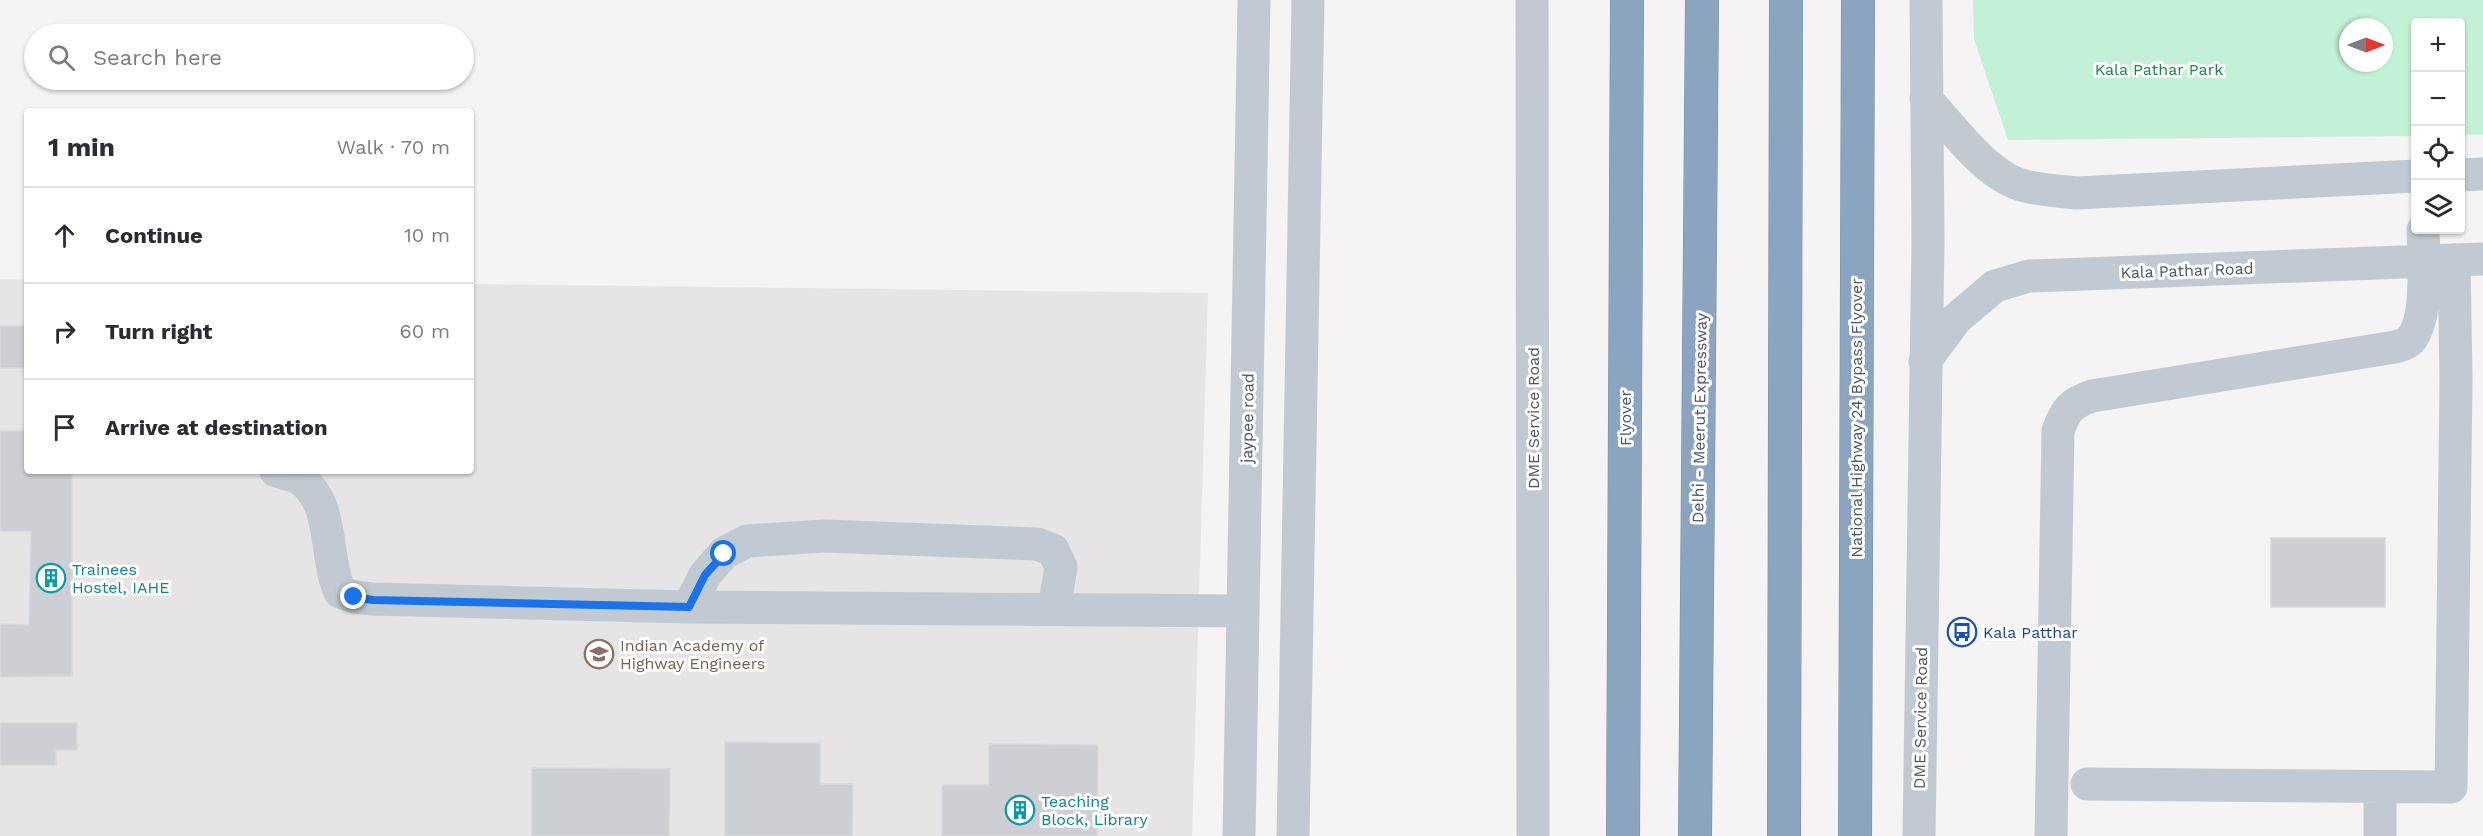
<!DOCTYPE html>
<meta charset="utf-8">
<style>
body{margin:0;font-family:"Work Sans",sans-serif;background:#f2f2f3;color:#2b2b33}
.controls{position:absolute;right:18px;top:18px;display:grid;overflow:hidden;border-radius:6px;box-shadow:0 2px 4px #0004}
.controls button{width:54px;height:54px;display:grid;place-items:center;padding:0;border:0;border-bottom:2px solid #e1e1e2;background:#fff;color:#2b2b33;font:30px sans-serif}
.compass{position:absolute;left:2339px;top:18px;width:54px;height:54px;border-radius:50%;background:#fff;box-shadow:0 2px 4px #0004;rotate:90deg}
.stop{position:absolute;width:18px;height:18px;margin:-14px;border:4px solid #1a73e8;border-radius:50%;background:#fff}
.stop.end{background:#1a73e8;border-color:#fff;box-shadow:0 2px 6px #0008}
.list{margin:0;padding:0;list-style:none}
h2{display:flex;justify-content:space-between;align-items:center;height:78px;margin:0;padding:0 24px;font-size:26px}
h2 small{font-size:20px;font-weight:400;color:#7c7c81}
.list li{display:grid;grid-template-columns:39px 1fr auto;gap:18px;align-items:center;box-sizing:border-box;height:96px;padding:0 24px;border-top:2px solid #e1e1e2}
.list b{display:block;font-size:22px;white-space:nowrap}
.list em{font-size:20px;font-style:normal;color:#7c7c81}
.icon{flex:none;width:33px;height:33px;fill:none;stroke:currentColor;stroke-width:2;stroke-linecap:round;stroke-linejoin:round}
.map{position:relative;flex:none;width:2483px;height:836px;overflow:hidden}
.search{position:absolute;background:#fff;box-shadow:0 2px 4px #0004;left:24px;top:24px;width:450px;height:66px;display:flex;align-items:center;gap:15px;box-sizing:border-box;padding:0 21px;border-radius:33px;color:#7c7c81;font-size:22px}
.panel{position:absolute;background:#fff;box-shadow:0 2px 4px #0004;left:24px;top:108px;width:450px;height:366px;border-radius:6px}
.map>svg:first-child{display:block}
</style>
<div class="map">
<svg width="2483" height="836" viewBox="0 0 2483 836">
<rect width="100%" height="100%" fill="#f5f3f3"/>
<path fill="#e6e4e5" d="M0,279l27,1v191h444v-187l737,9 -16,543h-1192z"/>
<path fill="#c3f1d5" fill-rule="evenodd" d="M1973,0h510v135h-22l-1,-113h-44l-1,114 -407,4 -34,-101zM2348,27h36v36h-36z"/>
<path fill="#cdcfd5" stroke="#d7d9de" stroke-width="1.5" d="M0,326h27v42h-27z
M0,431h27v40h45v205l-72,1v-53l29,1 2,-94h-31z
M2271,538h114v69h-114z
M0,723h77v27h-21v15h-56z
M725,742l95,1v41h33l-1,52h-127z
M989,744l109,1 -1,91h-155v-51h47z
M532,768l138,1 -1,67h-137z"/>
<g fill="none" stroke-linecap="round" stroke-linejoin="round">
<g stroke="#7690ad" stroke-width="34">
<path id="highway" d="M1623,836l4,-836
M1695,836l7,-836
M1784,836l2,-836
M1855,836l3,-836"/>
</g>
<path stroke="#c1cad2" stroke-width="33" d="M1532,0l1,836
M1926,99c25,27 59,75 95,86 17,5 37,6 55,8l340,-17
M2460,175l23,-1
M1925,361l31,-42 39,-33 34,-10 454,-17
M276,471c7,2 19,4 26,9 33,26 22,77 38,112l14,5 19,2 316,8 554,4
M689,607l16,-32 19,-22 23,-12 77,-5 213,8 16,6 8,17 -7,42
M2087,784l364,3 5,-408 -2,-119
M1239,836l15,-836
M1293,836l15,-836
M1919,836l9,-596 -2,-240
M2051,836l7,-405c8,-22 12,-27 34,-35l303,-49c4,-1 10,-3 13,-5 21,-17 16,-88 15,-112
M2380,836v-49"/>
<use href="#highway" stroke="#8ba5c1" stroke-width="33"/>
</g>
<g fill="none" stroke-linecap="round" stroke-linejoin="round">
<path stroke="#1a73e8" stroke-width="8" d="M354,597l19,3 316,7 16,-32 19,-21"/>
</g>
<defs>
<g id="building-ring" transform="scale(1.5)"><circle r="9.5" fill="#fff" stroke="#0f9aa8" stroke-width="1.5"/><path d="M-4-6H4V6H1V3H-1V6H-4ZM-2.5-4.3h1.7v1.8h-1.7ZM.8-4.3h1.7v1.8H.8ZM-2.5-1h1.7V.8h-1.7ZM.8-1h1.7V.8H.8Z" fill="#0f9aa8"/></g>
<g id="bus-ring" transform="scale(1.5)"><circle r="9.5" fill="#fff" stroke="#1a4fb4" stroke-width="1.5"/><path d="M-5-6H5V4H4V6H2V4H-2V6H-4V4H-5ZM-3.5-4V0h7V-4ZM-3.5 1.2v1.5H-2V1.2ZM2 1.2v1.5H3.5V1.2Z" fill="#1a4fb4"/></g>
<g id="university-ring" transform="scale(1.5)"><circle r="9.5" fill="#fff" stroke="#8d6e63" stroke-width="1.5"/><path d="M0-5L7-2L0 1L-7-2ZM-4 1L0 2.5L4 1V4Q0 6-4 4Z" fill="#8d6e63"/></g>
</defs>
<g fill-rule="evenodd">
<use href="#building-ring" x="51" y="578"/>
<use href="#bus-ring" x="1962" y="632"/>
<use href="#university-ring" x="599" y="654"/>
<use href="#building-ring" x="1020" y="810"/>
</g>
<g text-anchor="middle" stroke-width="6" stroke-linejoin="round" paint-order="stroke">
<g font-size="16" fill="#17864f" stroke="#fff">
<text x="2159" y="75">Kala Pathar Park</text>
</g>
<g font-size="16" fill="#4a5661" stroke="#fff">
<text transform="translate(2187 270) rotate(-2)" y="6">Kala Pathar Road</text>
<text transform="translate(1247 418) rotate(-89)" y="6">jaypee road</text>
<text transform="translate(1533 418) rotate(-90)" y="6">DME Service Road</text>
<text transform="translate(1625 418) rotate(-90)" y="6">Flyover</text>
<text transform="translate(1699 418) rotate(-89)" y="6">Delhi - Meerut Expressway</text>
<text transform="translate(1856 418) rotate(-90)" y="6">National Highway 24 Bypass Flyover</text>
<text transform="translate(1920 718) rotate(-89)" y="6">DME Service Road</text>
</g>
<g font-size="16" fill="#0d838f" stroke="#fff" text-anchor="start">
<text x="72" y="575">Trainees<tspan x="72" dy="18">Hostel, IAHE</tspan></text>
<text x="1041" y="807">Teaching<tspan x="1041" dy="18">Block, Library</tspan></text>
</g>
<g font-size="16" fill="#164399" stroke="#fff" text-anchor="start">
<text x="1983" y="638">Kala Patthar</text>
</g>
<g font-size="16" fill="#785e54" stroke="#fff" text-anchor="start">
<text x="620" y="651">Indian Academy of<tspan x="620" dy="18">Highway Engineers</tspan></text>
</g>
</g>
</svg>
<div class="controls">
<button>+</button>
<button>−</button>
<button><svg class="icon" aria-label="locate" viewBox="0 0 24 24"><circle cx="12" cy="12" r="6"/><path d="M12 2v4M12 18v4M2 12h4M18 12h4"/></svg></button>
<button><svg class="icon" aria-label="layers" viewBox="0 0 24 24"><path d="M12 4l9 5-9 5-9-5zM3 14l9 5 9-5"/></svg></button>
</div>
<svg class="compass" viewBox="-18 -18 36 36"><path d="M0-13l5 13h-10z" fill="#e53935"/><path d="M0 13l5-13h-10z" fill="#7c7c81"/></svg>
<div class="stop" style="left:724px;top:554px"></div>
<div class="stop end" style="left:354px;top:597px"></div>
<div class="search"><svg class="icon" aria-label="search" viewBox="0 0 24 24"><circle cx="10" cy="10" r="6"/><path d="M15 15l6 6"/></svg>Search here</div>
<section class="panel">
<h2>1 min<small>Walk · 70 m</small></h2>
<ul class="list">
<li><svg class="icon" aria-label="ahead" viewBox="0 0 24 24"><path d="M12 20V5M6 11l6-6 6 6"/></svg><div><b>Continue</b></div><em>10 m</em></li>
<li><svg class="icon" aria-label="right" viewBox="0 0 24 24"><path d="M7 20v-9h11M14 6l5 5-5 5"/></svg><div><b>Turn right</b></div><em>60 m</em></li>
<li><svg class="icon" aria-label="arrive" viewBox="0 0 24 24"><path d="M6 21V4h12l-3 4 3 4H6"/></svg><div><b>Arrive at destination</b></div></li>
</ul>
</section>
</div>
